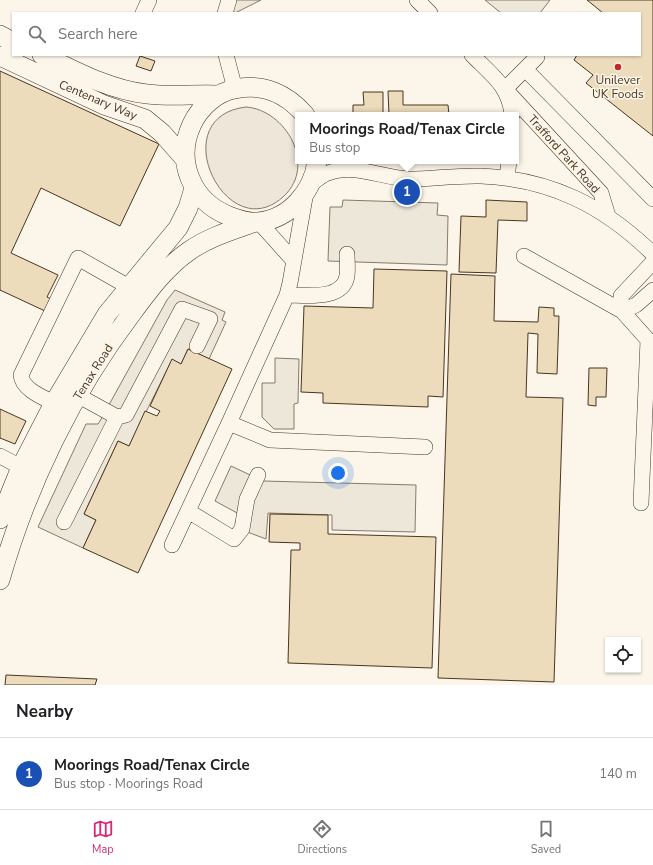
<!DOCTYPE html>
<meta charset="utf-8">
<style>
body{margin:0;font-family:"Nunito Sans",sans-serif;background:#f2f2f2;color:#202124}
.controls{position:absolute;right:12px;bottom:12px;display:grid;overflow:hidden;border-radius:0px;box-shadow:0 1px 3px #0004}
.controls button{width:36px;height:36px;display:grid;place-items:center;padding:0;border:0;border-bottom:1px solid #e0e0e0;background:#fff;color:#202124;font:20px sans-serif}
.you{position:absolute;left:338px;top:473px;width:14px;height:14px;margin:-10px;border:3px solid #fff;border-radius:50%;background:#1a73e8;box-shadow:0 0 0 6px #1a73e833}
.badge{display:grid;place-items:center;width:26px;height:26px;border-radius:50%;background:#db2777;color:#fff;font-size:13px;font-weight:700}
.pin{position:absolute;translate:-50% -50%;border:2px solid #fff;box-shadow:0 1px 4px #0006}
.popup{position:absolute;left:295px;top:112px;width:224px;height:52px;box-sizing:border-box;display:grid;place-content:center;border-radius:0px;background:#fff;filter:drop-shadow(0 1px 3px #0005);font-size:13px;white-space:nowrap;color:#757577}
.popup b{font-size:15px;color:#202124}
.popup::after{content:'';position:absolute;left:50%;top:100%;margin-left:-8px;border:8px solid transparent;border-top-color:#fff}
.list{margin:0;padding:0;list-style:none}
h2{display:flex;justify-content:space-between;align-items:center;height:52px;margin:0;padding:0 16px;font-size:17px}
h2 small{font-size:13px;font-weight:400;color:#757577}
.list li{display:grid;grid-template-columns:26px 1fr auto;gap:12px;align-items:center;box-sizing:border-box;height:72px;padding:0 16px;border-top:1px solid #e0e0e0}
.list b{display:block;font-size:15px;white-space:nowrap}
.list p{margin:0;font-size:13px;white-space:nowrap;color:#757577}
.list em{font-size:13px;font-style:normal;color:#757577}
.icon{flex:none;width:22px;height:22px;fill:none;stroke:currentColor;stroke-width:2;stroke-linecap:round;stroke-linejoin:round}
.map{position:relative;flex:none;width:653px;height:685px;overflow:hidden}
.search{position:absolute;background:#fff;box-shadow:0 1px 3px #0004;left:12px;right:12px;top:12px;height:44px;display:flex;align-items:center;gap:10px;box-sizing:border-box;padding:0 14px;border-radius:0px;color:#757577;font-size:15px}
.sheet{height:124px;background:#fff}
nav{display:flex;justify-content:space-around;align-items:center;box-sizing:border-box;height:56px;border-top:1px solid #e0e0e0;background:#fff;font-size:11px;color:#757577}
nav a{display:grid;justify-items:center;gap:2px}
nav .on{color:#db2777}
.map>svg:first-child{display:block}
</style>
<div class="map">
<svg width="653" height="685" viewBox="0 0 653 685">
<rect width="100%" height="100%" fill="#fbf6e9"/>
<path fill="#ede6d9" stroke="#887966" d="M246,107c40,3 71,58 38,89 -57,54 -122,-79 -38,-89z"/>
<path fill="#ede7d9" stroke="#887966" d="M226,0h35l-26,13z
M485,0h65l-10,13h-39z
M343,200l95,3 -1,12 11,1 -1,49 -119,-4 2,-54h12z
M175,290l50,22 -3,8 4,2 -17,37 -21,-10 -7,15 -9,-4 -43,86 -11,-5 -34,73 12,6 -13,28 -45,-21 48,-103h12l2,-3 67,-121z
M275,358l24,1 -1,44 -4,1v25h-20l-12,-12v-34h13z
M231,466l32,15 153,4 -1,47 -83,-2v-15l-64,-2 -2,26 -16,-6 -15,-10 4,-9 -24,-13z"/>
<path fill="#ecdcbc" stroke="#4a3520" d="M587,0h66v136l-67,-53 7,-8 -19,-15 3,-5h63v-42h-37z
M140,56l15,5 -4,10 -15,-5z
M0,71l159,73 -39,82 -79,-38 -30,65 47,22 -11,22 4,2 -6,12 -45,-21z
M388,91h15v14h45l1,10h-60z
M363,92h20v23h-30v-10h11z
M486,200l41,2v19l-29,-1 -2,53 -37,-1 2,-56 25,1z
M374,269l73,2 -4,126 -15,-1v11l-105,-4v-10l-22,-1 3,-86 69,2z
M451,274l44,2 -1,45 44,1 1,-15 15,1v8h5l-2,58 -20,-1 1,-39 -10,-1 -2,64 37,1 -9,284 -116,-4z
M188,349l44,20 -94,204 -55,-25 13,-28 -12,-6 34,-73 11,5 16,-35 12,5 3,-5 -10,-5 22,-47 9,5z
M589,368h18l-1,29h-10v9l-8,-1z
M0,409l26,12 -11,23 -15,-6z
M270,514l58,1v19l108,3 -4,131 -144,-5 3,-113h9v-7l-31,-1z
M6,675l91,4 -2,6h-90z"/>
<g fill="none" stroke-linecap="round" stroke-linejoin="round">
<g stroke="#4a3520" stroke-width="16">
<path id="minor" d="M417,0l13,13
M143,13l6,-13
M225,13l4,-13
M226,55l9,34
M472,55c20,20 37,31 40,60
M537,57l-32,32 96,104 7,23
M525,69l128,130
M507,178l2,-17
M310,184c6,-3 12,-9 18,-11 27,-10 54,5 81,6 24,0 48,-4 72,-3 70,3 123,30 172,78
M259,222l34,38
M524,256l98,55 26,29 -7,163
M287,295c18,0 56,6 60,-19 1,-7 0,-15 0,-22
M622,311l-1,-15 32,-34
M622,311l14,-6 17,-15
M77,395l40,22 9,-2 56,-106 28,10 -13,27
M54,403c-12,-6 -32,-14 -33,-28l57,-117 51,29
M229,423l41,17 155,7
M0,456l21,11
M188,511l46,28 8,-10 5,-30 11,-24
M64,522l53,-105
M172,545l57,-122 58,-128 3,-12 16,-91"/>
</g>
<g stroke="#4a3520" stroke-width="20">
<path id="major" d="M0,35l13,7
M42,55c33,16 68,35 105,39 24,3 47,0 70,1
M0,56l104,49 41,14 17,14 22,25
M305,115c-18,-21 -42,-32 -70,-26 -18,3 -35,18 -43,35 -17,36 -1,77 37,92 8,3 20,7 29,6 32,-3 55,-31 59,-61
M0,519l21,-52 33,-64 53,-89 71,-86 10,-20 6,-20
M0,580c27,-95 72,-188 132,-267 17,-23 34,-46 57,-62 20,-14 44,-21 66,-29"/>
</g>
<use href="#minor" stroke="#fbf6e9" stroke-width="15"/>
<use href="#major" stroke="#fbf6e9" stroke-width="19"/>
</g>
<circle fill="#c62828" stroke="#fbf6e9" stroke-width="1.5" cx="618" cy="67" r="4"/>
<g text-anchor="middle" stroke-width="3" stroke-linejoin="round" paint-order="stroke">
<g font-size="12" fill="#4a3520" stroke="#fbf6e9">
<text x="618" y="84">Unilever<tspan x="618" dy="14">UK Foods</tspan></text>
</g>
<g font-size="12" fill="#4a3520" stroke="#fbf6e9">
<text transform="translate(98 100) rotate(23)" y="4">Centenary Way</text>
<text transform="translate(564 154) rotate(48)" y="4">Trafford Park Road</text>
<text transform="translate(93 372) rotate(-58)" y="4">Tenax Road</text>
</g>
</g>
</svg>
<div class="controls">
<button><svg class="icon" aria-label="locate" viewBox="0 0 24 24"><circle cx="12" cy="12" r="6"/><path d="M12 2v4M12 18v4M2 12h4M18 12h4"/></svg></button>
</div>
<div class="you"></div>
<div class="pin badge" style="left:407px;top:192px;background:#1a4fb4">1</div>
<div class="popup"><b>Moorings Road/Tenax Circle</b>Bus stop</div>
<div class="search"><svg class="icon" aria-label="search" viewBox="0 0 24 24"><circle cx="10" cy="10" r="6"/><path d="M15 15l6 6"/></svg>Search here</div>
</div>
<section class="sheet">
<h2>Nearby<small></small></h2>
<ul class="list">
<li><span class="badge" style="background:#1a4fb4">1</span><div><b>Moorings Road/Tenax Circle</b><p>Bus stop · Moorings Road</p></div><em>140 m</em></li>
</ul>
</section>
<nav>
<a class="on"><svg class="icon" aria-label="map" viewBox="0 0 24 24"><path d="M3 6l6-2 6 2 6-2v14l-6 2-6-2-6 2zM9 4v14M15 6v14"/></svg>Map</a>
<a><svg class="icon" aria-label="directions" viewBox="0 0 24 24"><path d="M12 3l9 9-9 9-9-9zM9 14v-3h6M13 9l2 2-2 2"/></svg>Directions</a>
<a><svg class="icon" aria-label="saved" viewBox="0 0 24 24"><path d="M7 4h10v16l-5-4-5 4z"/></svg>Saved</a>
</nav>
